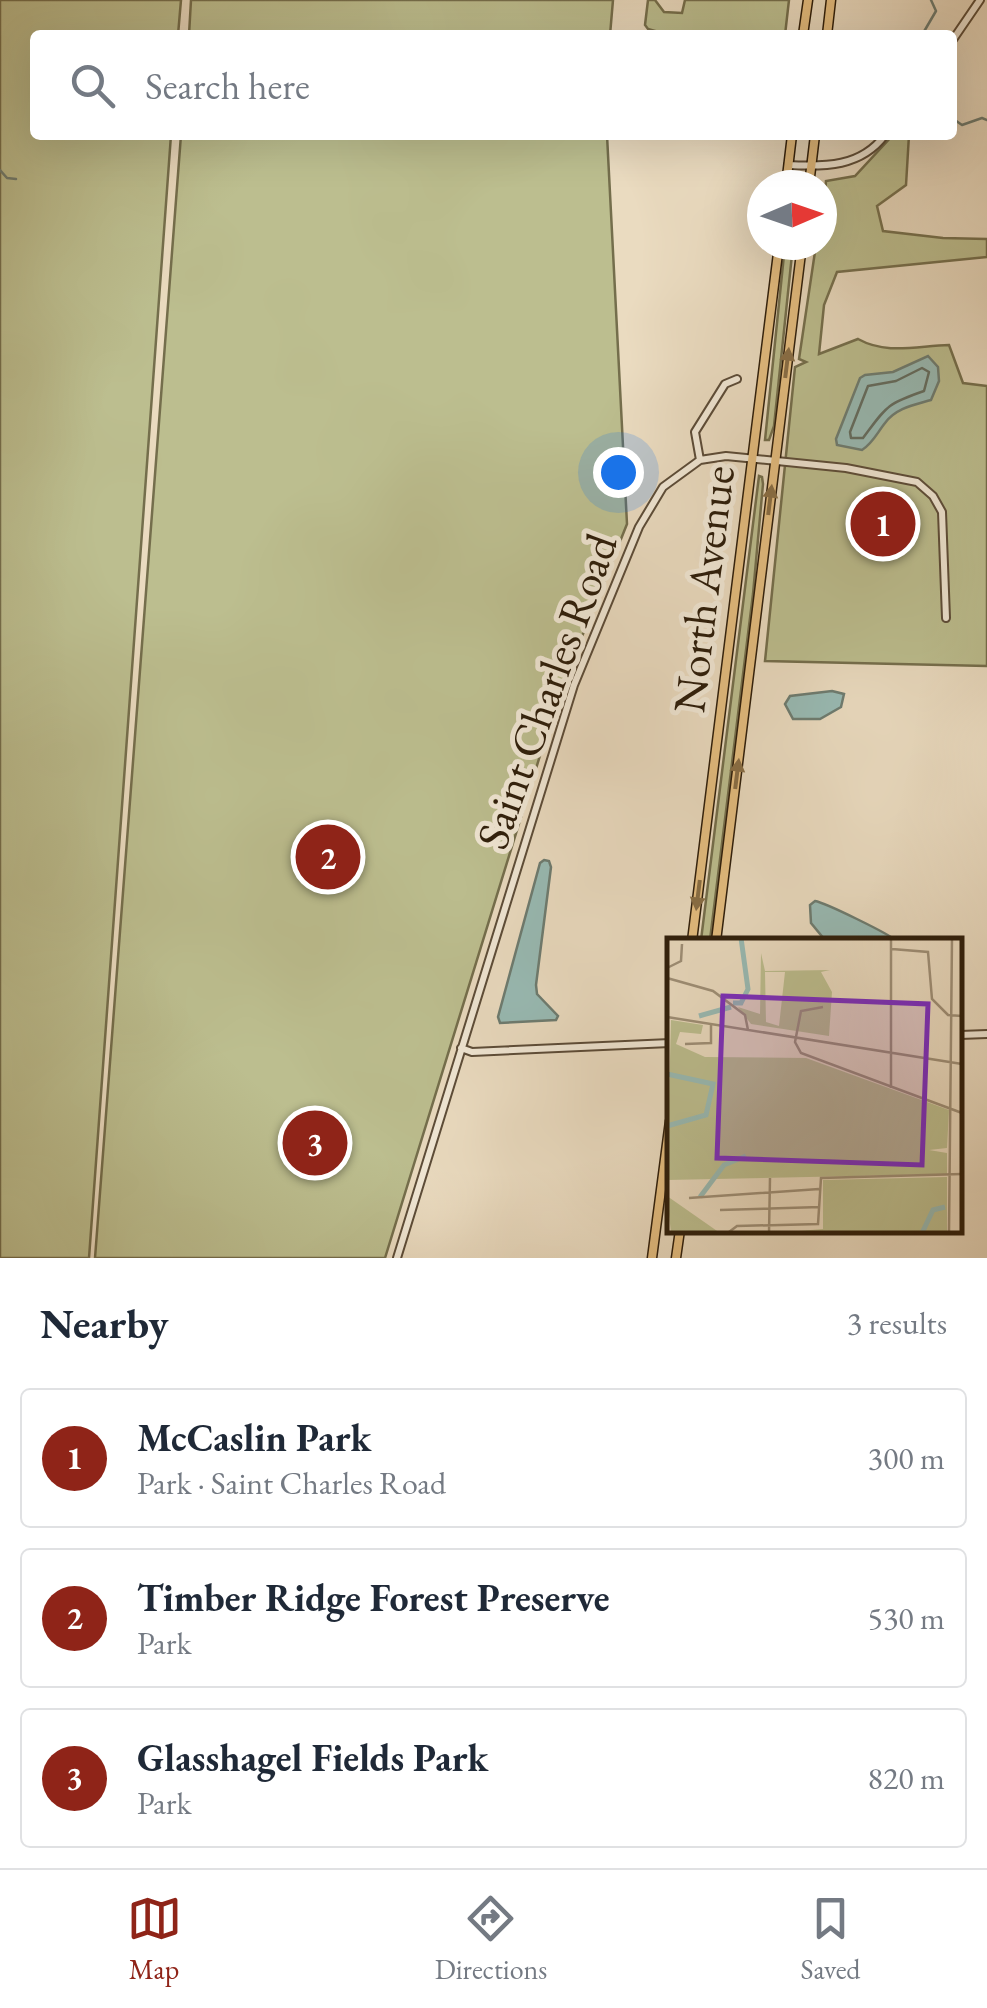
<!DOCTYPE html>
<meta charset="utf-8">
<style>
body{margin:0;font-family:"EB Garamond",serif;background:#f6f6f7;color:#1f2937}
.compass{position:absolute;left:747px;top:170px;width:90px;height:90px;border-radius:50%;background:#fff;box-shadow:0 10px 40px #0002;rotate:88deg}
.you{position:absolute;left:618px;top:472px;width:35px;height:35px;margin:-25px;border:8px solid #fff;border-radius:50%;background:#1a73e8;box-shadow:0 0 0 15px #1a73e833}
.badge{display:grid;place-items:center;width:65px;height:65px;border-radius:50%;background:#8f2418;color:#fff;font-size:32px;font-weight:700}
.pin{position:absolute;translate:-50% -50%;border:5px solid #fff;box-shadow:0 2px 10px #0006}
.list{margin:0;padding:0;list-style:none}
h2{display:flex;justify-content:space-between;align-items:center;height:130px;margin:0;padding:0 40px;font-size:42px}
h2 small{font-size:32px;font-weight:400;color:#747a83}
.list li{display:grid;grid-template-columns:65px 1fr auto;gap:30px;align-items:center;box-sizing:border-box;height:140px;margin:0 20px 20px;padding:0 20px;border:2px solid #e0e1e3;border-radius:10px}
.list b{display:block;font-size:38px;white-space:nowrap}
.list p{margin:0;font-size:32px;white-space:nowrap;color:#747a83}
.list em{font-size:32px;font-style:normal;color:#747a83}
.icon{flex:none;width:55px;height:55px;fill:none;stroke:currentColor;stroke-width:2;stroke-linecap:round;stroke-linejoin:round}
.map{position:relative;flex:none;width:987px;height:1258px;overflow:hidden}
.search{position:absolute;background:#fff;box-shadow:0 10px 40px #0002;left:30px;right:30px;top:30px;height:110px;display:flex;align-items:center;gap:25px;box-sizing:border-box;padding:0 35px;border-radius:10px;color:#747a83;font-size:38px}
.sheet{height:610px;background:#fff}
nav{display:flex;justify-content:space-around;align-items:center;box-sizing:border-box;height:140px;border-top:2px solid #e0e1e3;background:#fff;font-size:28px;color:#747a83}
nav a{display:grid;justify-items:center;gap:5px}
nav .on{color:#8f2418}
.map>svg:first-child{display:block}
</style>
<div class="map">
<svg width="987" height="1258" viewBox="0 0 987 1258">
<rect width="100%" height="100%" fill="#eadbc0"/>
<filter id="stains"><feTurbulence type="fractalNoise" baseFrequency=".002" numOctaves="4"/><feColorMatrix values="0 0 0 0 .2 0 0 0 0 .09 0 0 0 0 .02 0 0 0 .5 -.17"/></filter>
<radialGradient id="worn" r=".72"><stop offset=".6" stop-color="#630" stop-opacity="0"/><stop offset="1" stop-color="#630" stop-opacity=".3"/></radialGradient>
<path fill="#bcbe8f" stroke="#746e4c" stroke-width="2.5" d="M0,0h181l-3,35h-143v100h136l-82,1123h-89z
M191,0h422l-3,35h-421z
M648,0h7l9,12 18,1 3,-13h104l-4,35h-116l-21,-6 -3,-4z
M181,135h426l20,389 -68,170 -174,564h-290z
M893,135h16l-3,50 -29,21 6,25 60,7 44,1v18l-150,15 -13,33 -5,49 39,-15c29,16 58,7 91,6l14,38 24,3v280l-222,-5 30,-294 11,-5 -7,-3 17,-114h6l4,-64 29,-5z
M785,245h8l-19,181 -5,14h-4z
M759,476l3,1 1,7 -10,110 -43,346h-9z"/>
<path fill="#98bbb5" stroke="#6d7c71" stroke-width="2.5" d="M928,356l10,11 1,14 -8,19c-17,5 -35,8 -46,23 -8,10 -12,20 -23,27l-25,-5 -1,-6 24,-61 5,-3 28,-3z
M832,691l12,3 -3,13 -21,12h-27l-8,-15 5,-8z
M544,860l5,1 2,6 -15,118 1,9 21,22 -2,4 -56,3 -2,-6 42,-154z
M815,901c11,2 74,33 80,39h-70l-14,-17 -1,-18z"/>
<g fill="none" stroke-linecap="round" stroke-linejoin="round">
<path stroke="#626c60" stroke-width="2.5" d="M922,368l7,4 -5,19c-38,13 -37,15 -61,47h-12l-1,-6 18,-46 28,-5z"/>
<path stroke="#6d7c71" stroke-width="2.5" d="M922,35l14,-24 -5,-11
M952,75v7
M952,118l10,7 20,-7 5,2
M0,170l7,8 9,1"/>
<g stroke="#5c4c38" stroke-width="10">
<path id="minor" d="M952,41l28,-41
M788,165c37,2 73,2 97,-30
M700,460l-5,-28 30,-48 12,-5
M960,1035l27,-1
M461,1048l11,4 198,-9
M397,1258l177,-573 65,-158 24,-40 37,-27 26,-4 120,12 71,14 16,14 9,16 4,106"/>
</g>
<g stroke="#2d1d0a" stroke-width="11">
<path id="major" d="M803,35l5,-35
M827,35l4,-35
M786,185l6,-50
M809,185l6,-50
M692,941l87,-696
M716,941l86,-696
M652,1258l18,-137
M676,1258l4,-28"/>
</g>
<use href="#minor" stroke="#f1e8d6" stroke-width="6"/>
<use href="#major" stroke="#e5be80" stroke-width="8"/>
</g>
<defs><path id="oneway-solid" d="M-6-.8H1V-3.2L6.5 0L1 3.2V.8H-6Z" transform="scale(2.5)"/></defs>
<g fill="#896e45">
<use href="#oneway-solid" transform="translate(787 363) rotate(-83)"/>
<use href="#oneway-solid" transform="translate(770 500) rotate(-83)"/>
<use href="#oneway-solid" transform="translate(737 774) rotate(-83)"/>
<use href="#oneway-solid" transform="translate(698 895) rotate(97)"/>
</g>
<g text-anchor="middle" stroke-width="10" stroke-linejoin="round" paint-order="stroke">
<g font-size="45" fill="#2d1d0a" stroke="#f1e8d6">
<text transform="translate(703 589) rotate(-83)" y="16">North Avenue</text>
<text transform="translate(546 691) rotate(-70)" y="16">Saint Charles Road</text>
</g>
</g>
<g transform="translate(667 938)">
<rect width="295" height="295" fill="#eadbc0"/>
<path d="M94,15l4,18 65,-1 -9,2 11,20 -3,44 -78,-12 -13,-17 22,7zM98,34h20l-6,54 -13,-4zM4,82l32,5 -2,9 -21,-2 -4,12 29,13 101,1 143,52 -2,38 -18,2 18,3v21l-280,6zM280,239v56h-173l49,-4v-49zM0,258l53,37h-49z" fill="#bcbe8f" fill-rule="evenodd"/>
<path fill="none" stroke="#98bbb5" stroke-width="5" d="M66,65h8l7,-14 -7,-51M32,78l32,-9M0,136l46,10 -7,31 -39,11M33,259l24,-32 22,-9M255,295l11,-23 12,-3"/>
<path fill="none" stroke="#9e8f77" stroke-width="2.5" d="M225,11l36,3 4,47 16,16 14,1M0,30l14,-7 1,-17M0,40l46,13 32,24 3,15M156,69l-22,4 -6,31 6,11 161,60M0,79l295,47M18,106l26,-1v-19M224,150v-150M22,260l130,-9M53,272l100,-3M62,294l8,-6 81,-2 3,-46 141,-4M102,295l1,-55M282,295l3,-295"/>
<path fill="#7b2cbf" fill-opacity="0.15" stroke="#7b2cbf" stroke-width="5" d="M56,58l205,8 -6,161 -205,-7z"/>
<rect width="295" height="295" fill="none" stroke="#2d1d0a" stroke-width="5"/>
</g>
<rect width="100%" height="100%" filter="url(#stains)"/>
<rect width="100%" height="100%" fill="url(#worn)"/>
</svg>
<svg class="compass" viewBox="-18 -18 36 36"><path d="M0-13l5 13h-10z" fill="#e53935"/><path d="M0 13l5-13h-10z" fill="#747a83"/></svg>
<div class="you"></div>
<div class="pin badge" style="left:883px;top:524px">1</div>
<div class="pin badge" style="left:328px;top:857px">2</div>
<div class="pin badge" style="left:315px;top:1143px">3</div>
<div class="search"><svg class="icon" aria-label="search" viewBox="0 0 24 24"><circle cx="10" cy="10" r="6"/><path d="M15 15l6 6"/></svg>Search here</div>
</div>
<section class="sheet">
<h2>Nearby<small>3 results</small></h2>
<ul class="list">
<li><span class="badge">1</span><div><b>McCaslin Park</b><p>Park · Saint Charles Road</p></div><em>300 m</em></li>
<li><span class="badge">2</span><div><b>Timber Ridge Forest Preserve</b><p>Park</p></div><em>530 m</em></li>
<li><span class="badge">3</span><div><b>Glasshagel Fields Park</b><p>Park</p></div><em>820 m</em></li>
</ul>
</section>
<nav>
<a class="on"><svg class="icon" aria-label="map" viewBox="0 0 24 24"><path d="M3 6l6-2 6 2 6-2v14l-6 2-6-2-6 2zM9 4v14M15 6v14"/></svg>Map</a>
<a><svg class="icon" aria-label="directions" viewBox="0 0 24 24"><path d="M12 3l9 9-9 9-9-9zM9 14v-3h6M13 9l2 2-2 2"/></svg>Directions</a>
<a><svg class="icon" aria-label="saved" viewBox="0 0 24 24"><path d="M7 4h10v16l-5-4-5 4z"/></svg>Saved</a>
</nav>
